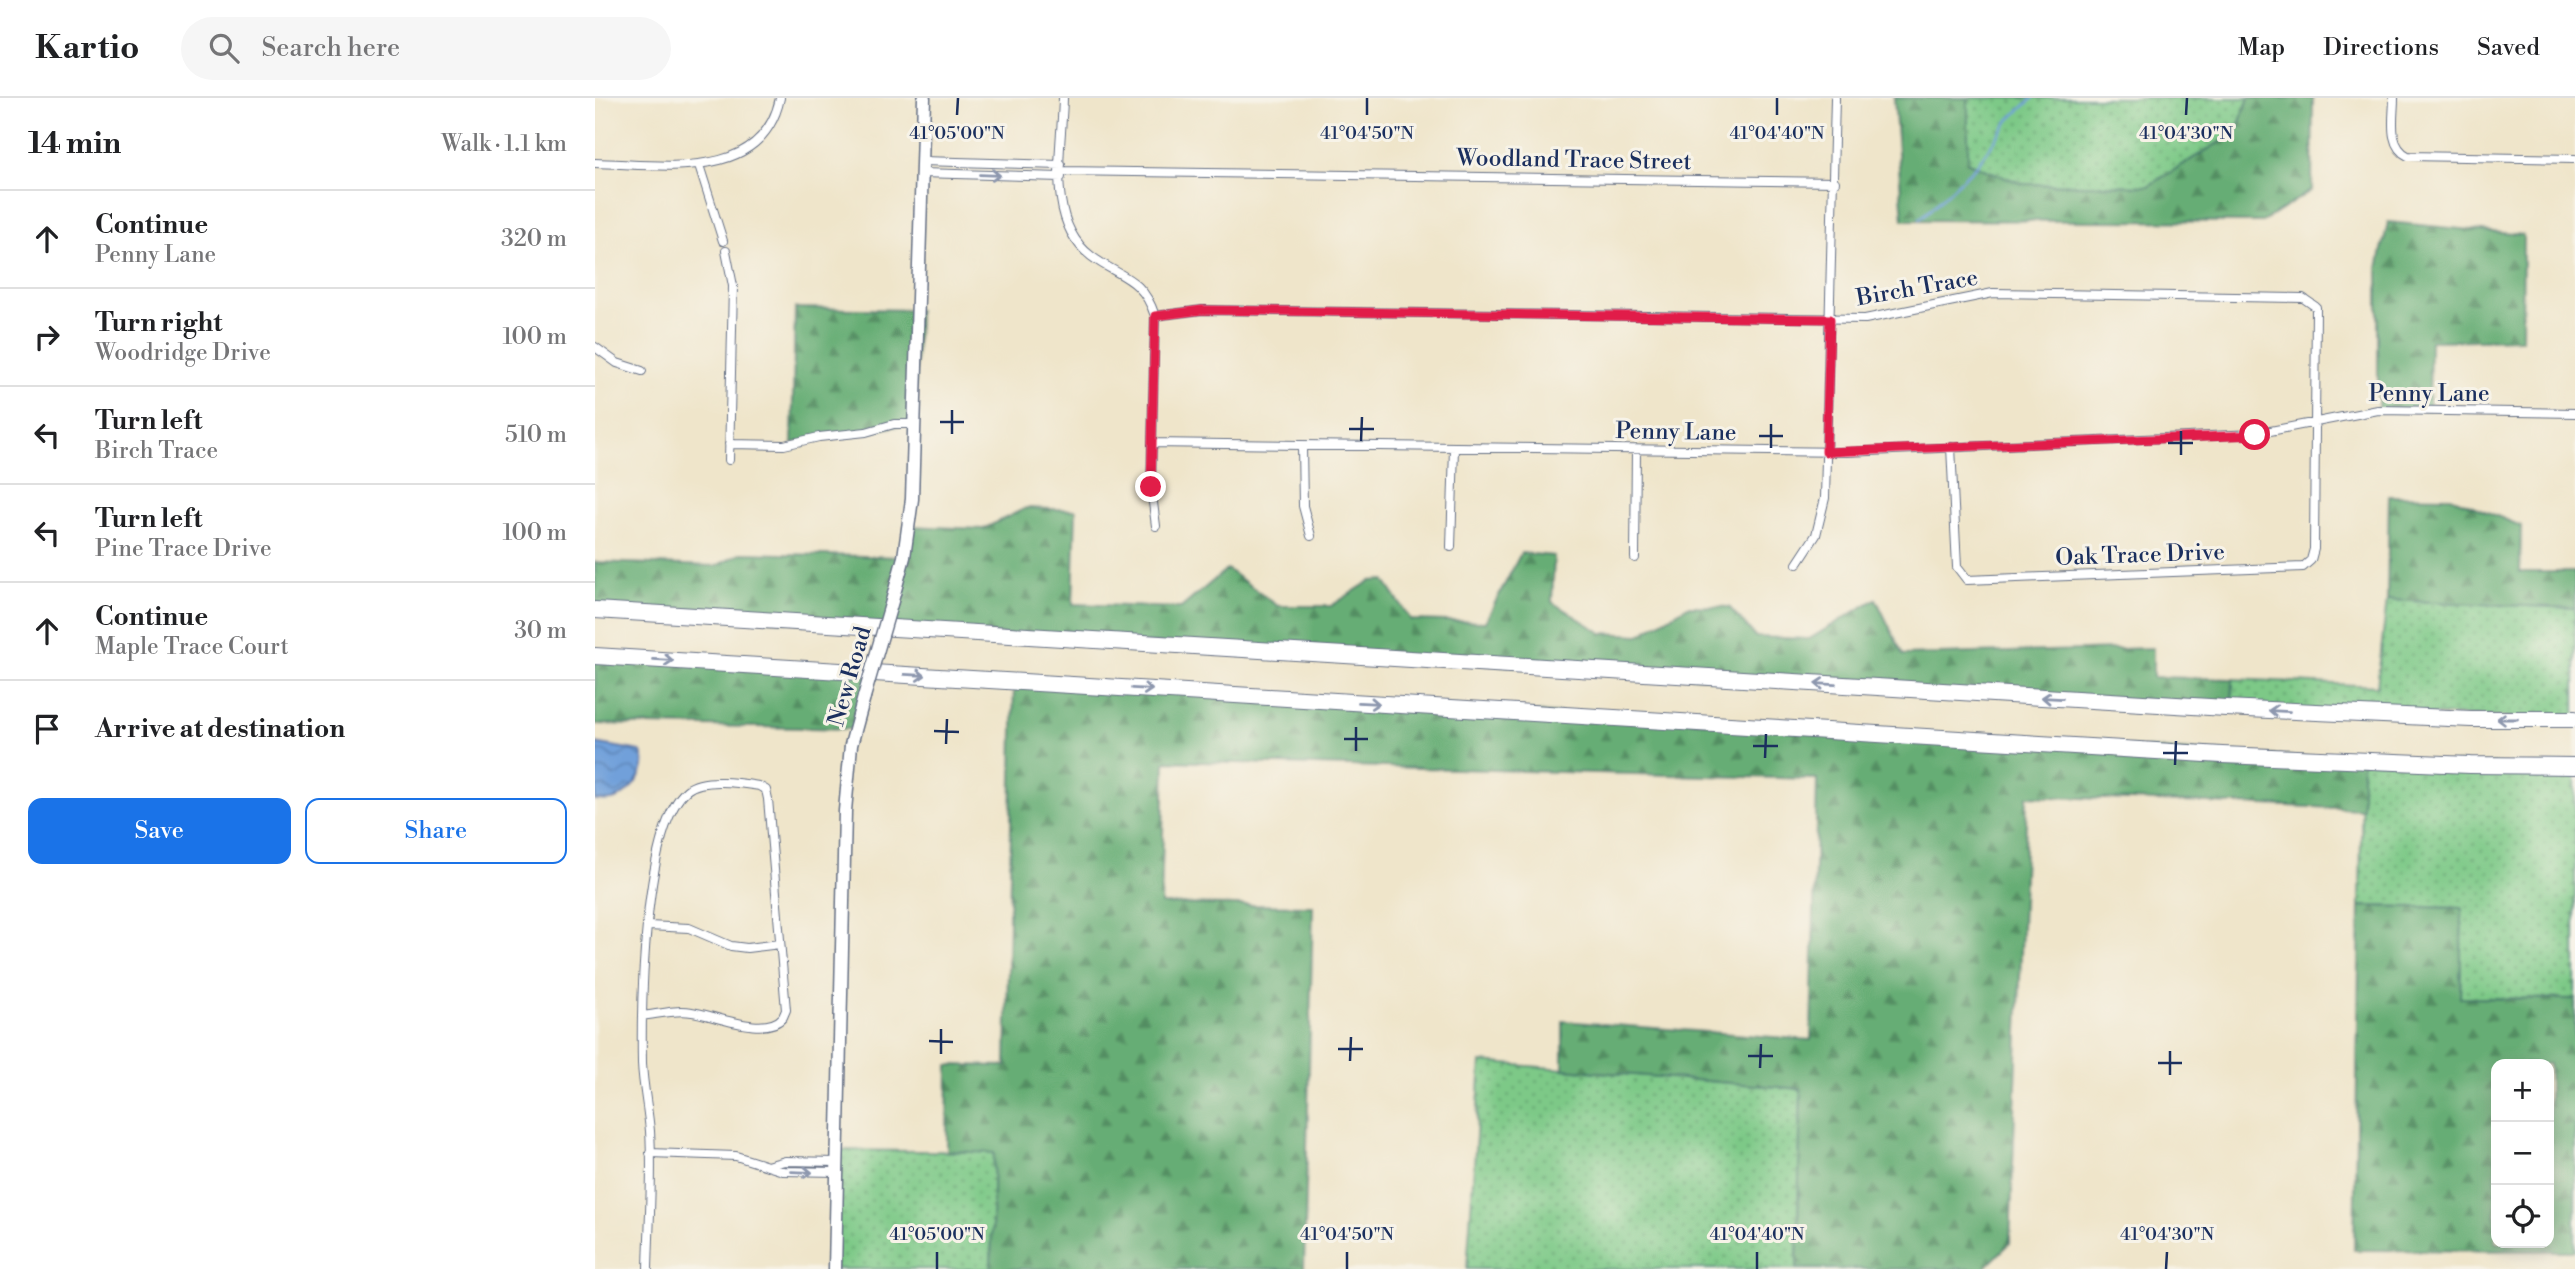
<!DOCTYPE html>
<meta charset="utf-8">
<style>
body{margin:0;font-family:"Libre Bodoni",serif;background:#f6f6f6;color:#202124}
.controls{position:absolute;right:21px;bottom:21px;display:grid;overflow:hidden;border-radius:14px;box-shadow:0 4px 18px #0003}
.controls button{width:63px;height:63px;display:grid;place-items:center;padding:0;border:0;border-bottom:2px solid #e0e0e0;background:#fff;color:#202124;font:35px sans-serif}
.stop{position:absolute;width:21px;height:21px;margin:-16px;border:5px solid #e11d48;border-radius:50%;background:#fff}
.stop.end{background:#e11d48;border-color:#fff;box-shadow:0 2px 7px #0008}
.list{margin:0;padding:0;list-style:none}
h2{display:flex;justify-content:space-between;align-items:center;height:91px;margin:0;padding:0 28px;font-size:30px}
h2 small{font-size:23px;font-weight:400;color:#757577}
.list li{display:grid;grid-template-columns:46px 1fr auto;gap:21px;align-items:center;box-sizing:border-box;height:98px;padding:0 28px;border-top:2px solid #e0e0e0}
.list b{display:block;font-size:26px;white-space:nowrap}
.list p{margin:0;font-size:23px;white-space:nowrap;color:#757577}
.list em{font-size:23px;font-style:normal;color:#757577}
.actions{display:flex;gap:14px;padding:21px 28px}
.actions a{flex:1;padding:16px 0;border:2px solid #1a73e8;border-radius:14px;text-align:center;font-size:24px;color:#1a73e8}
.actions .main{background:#1a73e8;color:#fff}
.icon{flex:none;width:38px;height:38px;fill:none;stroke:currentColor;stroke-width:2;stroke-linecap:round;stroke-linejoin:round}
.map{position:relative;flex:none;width:1980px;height:1171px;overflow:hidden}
header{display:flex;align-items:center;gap:42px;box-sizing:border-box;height:98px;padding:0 35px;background:#fff;border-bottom:2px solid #e0e0e0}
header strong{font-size:33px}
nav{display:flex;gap:38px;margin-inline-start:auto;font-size:24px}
.search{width:490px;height:63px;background:#f6f6f6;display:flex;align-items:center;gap:18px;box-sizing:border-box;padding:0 24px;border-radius:38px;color:#757577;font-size:26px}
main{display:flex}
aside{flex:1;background:#fff}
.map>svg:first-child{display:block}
</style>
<header>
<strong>Kartio</strong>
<div class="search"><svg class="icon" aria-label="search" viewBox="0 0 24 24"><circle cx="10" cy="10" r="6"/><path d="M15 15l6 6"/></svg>Search here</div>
<nav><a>Map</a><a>Directions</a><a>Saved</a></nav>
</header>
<main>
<aside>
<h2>14 min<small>Walk · 1.1 km</small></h2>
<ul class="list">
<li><svg class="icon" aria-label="ahead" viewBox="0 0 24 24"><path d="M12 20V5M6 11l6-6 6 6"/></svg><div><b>Continue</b><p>Penny Lane</p></div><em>320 m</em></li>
<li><svg class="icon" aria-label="right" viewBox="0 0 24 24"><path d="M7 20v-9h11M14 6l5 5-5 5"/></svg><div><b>Turn right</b><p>Woodridge Drive</p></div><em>100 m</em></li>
<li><svg class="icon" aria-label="left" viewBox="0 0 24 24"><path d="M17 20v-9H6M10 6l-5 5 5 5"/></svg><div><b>Turn left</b><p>Birch Trace</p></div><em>510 m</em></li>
<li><svg class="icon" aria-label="left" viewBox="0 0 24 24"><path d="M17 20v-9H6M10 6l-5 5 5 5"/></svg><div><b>Turn left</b><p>Pine Trace Drive</p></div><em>100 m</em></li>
<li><svg class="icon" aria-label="ahead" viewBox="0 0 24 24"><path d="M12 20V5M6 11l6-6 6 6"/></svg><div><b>Continue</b><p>Maple Trace Court</p></div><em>30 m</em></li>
<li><svg class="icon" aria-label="arrive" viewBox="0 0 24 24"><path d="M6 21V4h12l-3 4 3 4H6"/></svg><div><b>Arrive at destination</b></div></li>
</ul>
<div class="actions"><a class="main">Save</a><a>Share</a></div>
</aside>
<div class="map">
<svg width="1980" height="1171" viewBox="0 0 1980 1171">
<defs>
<pattern id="grass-dots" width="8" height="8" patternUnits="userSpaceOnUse" patternTransform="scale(1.75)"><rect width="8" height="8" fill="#7dc987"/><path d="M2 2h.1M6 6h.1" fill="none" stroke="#66a472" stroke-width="1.8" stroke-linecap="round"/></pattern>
<pattern id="forest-firs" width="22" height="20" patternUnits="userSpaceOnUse" patternTransform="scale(1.75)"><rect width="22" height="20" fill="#66ad74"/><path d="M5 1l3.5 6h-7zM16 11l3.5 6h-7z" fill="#538d62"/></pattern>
<pattern id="water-waves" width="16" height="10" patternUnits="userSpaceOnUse" patternTransform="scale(1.75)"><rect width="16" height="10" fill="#71a0da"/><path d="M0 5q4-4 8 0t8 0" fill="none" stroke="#5c83b4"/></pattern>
</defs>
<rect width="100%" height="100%" fill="#f7f3e8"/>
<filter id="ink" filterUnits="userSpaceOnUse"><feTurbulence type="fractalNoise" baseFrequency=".0143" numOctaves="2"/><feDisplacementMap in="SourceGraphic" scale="14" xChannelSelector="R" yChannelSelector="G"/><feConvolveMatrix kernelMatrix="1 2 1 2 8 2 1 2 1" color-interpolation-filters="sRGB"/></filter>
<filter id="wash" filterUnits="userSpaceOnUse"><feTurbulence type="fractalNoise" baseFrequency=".00686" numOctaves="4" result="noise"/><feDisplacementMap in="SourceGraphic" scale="28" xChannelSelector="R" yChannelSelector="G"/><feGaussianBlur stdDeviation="1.57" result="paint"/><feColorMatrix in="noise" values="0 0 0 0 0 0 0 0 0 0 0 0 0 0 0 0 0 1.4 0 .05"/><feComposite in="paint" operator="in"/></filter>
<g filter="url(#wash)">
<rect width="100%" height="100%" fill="#efe5ca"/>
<path fill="url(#grass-dots)" stroke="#4c7c72" stroke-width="2" d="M1373,0h281l-13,34 -88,54 -125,-2 -55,-21z
M1792,502l188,8v111l-343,-10 1,-30 144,7z
M1767,663l213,5v233l-115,-1 2,-90 -102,-2z
M886,964l320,27 -4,180h-330z
M242,1052l157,2 -3,117h-156z"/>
<path fill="url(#forest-firs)" stroke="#406e69" stroke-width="2" fill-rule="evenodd" d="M1299,0h74v65l55,21 125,2 88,-54 13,-34h64l-1,92 -50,32 -359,-2z
M1793,124l135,13 -1,104 -92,2 -1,69h-51v-142z
M200,210l123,2 -4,114 -122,19z
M1794,398l62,1 70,29 -1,46h55v36l-188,-8z
M431,410l50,2 -3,94 108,4 46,-39 51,37h53l39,-25 14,-1 27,40 74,2 36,-69 33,3 -2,46 50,31 37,2 49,-29 41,1 27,30 53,2 67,-40 27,56 250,-7v29l80,2 -1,30 -1637,-99v-48l121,4 26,-13 162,4 5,-31 74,3z
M0,558l276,16 -16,57 -260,-5z
M419,583l1348,80v48l-335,-13 -17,447 -26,26h-187l4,-180 -238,-20v-48l248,19 6,-261 -652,-18 -4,143 152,2 -9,363h-313l3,-116 -47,-2 1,-86 58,1z
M1765,808l102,2 -2,90 115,1v252l-221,-1zM1901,966h53v179h-53z"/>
<path fill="url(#water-waves)" stroke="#46689c" stroke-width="2" d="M0,645l45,8c11,17 -9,44 -28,49 -5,1 -12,0 -17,0z"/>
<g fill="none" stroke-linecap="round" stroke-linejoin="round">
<path stroke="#71a0da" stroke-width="2.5" d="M1325,121l57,-54 33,-46 23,-21"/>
</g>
</g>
<g filter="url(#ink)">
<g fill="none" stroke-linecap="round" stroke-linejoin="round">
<g stroke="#656f84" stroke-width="10">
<path id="street" d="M468,0c-1,50 -18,123 28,158 29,22 51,20 64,60l-4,171 5,39
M1799,0c0,19 -7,48 14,58l167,3
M327,63l139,4
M0,65c65,1 167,21 185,-65
M104,67l24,76
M466,73l774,11
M326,75l140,4
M131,153l7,35 -4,174
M560,218l47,-6 663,9 128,-26 310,5 13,9 -2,242 -3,11 -8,7 -336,13 -10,-13 -6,-120
M0,249l22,16 25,8
M557,345l695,9 408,-18 123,-24 197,3
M134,346l55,1 35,-8 47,-5 28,-8h20
M707,348l1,60 8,30
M856,449l3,-99
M1040,460l1,-108
M1202,466l19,-29 9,-37 10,-400
M53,828l41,2 42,18 16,2 33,-4
M47,918c17,-2 34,-7 50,-4 22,3 74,26 91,5l3,-7 -18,-211 -2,-9 -7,-4c-19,-3 -56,-9 -72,4 -44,37 -46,216 -45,273 1,23 6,45 8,68 3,46 -1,92 -2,138
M55,1055l86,3 47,15 54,1
M175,1067l15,-4 52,1"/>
</g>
<g stroke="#656f84" stroke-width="15">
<path id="secondary" d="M297,503l12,-44 8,-58 12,-401
M240,1171l10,-458 6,-66 13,-48"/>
</g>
<g stroke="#656f84" stroke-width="18">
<path id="highway" d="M0,512l1631,98 245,11h104
M0,558l1627,99 248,10 105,1"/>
</g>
<use href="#street" stroke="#fff" stroke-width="8"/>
<use href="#secondary" stroke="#fff" stroke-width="12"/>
<use href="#highway" stroke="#fff" stroke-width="16"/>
<g stroke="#656f84" stroke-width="15" stroke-linecap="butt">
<path id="secondary-bridge" d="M269,599l28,-96"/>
</g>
<use href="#secondary-bridge" stroke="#fff" stroke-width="12"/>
</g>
<defs><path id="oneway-shaft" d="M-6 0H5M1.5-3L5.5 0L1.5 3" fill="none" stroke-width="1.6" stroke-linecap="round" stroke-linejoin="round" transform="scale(1.75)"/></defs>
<g stroke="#8d97ae">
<use href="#oneway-shaft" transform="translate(395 77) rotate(2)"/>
<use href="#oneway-shaft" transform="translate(68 562) rotate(3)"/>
<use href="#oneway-shaft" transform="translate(320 577) rotate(3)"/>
<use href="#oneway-shaft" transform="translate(1230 586) rotate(-177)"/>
<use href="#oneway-shaft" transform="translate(547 591) rotate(3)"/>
<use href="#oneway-shaft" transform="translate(1457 600) rotate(-177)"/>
<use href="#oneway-shaft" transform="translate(774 605) rotate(3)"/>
<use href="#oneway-shaft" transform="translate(1684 613) rotate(-177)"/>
<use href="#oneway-shaft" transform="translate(1912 621) rotate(-180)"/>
<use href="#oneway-shaft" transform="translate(207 1074) rotate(2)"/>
</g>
</g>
<g fill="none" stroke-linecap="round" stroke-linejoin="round" filter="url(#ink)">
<path stroke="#e11d48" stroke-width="9" d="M556,389l4,-171 47,-6 628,9 -4,133 429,-17"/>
</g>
<path fill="none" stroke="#1b2f5e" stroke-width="2.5" d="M362,17l1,-17M772,17v-17M1182,17v-17M1591,17l1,-17M345,324h24M754,331h25M357,336v-24M1164,338h24M766,343l1,-24M1573,345h25M1176,350v-24M1586,357v-24M339,633l25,1M749,641h24M351,646l1,-25M1158,648h25M761,653v-24M1568,655h25M1170,660l1,-24M1580,667l1,-24M334,943l24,1M743,951h25M346,956v-25M1153,958h25M755,963l1,-24M1563,965h24M1165,970l1,-24M1575,977v-24M342,1171v-17M752,1171v-17M1162,1171v-17M1571,1171l1,-17"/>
<g text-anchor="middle" stroke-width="6" stroke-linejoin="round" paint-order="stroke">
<g font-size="23" fill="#1b2f5e" stroke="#f7f3e8">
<text transform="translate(979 61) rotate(1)" y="8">Woodland Trace Street</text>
<text transform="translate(1322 189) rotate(-10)" y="8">Birch Trace</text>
<text x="1834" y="303">Penny Lane</text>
<text transform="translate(1081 333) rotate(1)" y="8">Penny Lane</text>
<text transform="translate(1545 456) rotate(-2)" y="8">Oak Trace Drive</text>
<text transform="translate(254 578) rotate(-74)" y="8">New Road</text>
</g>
</g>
<g font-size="18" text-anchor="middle" fill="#1b2f5e" stroke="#f7f3e8" stroke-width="6" stroke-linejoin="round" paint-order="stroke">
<text x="362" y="41">41°05'00"N</text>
<text x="772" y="41">41°04'50"N</text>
<text x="1182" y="41">41°04'40"N</text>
<text x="1591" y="41">41°04'30"N</text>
<text x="342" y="1142">41°05'00"N</text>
<text x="752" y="1142">41°04'50"N</text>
<text x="1162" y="1142">41°04'40"N</text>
<text x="1572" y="1142">41°04'30"N</text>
</g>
</svg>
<div class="controls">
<button>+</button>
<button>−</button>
<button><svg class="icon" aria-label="locate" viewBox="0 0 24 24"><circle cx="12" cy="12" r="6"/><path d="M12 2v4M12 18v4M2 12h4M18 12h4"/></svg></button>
</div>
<div class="stop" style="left:1660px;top:337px"></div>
<div class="stop end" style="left:556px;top:389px"></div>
</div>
</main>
